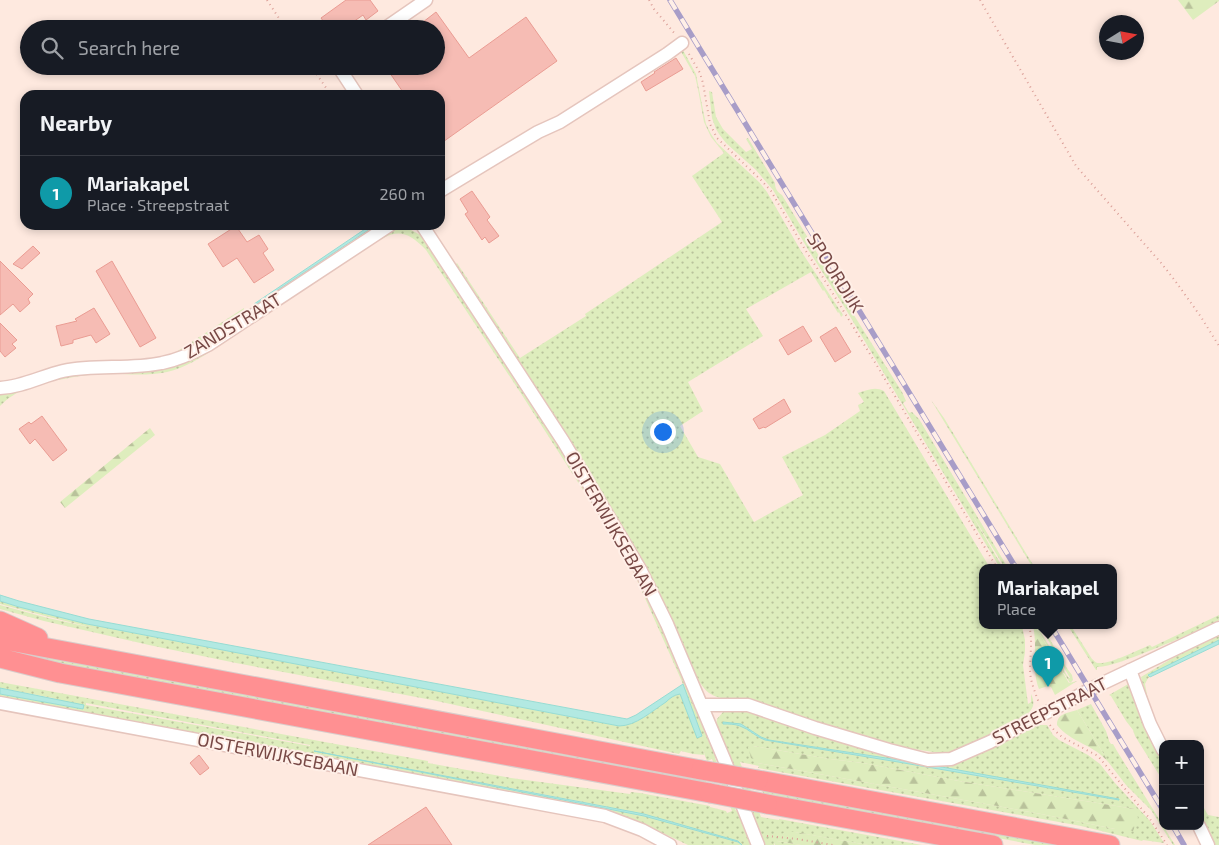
<!DOCTYPE html>
<meta charset="utf-8">
<style>
body{margin:0;font-family:"Exo 2",sans-serif;background:#242831;color:#f1f3f6}
.controls{position:absolute;right:15px;bottom:15px;display:grid;overflow:hidden;border-radius:10px;box-shadow:0 2px 8px #0003}
.controls button{width:45px;height:45px;display:grid;place-items:center;padding:0;border:0;border-bottom:1px solid #363941;background:#171b24;color:#f1f3f6;font:25px sans-serif}
.compass{position:absolute;left:1099px;top:15px;width:45px;height:45px;border-radius:50%;background:#171b24;box-shadow:0 2px 8px #0003;rotate:79deg}
.you{position:absolute;left:662px;top:431px;width:18px;height:18px;margin:-12px;border:4px solid #fff;border-radius:50%;background:#1a73e8;box-shadow:0 0 0 8px #1a73e833}
.badge{display:grid;place-items:center;width:32px;height:32px;border-radius:50%;background:#1a73e8;color:#fff;font-size:16px;font-weight:700}
.pin{position:absolute;translate:-50% -41px;filter:drop-shadow(0 1px 2px #0008)}
.pin::after{content:'';position:absolute;top:26px;width:18px;height:15px;background:inherit;clip-path:polygon(0 0,100% 0,50% 100%)}
.popup{position:absolute;left:979px;top:564px;width:138px;height:65px;box-sizing:border-box;display:grid;place-content:center;border-radius:10px;background:#171b24;filter:drop-shadow(0 1px 4px #0005);font-size:16px;white-space:nowrap;color:#9ea1a6}
.popup b{font-size:19px;color:#f1f3f6}
.popup::after{content:'';position:absolute;left:50%;top:100%;margin-left:-10px;border:10px solid transparent;border-top-color:#171b24}
.list{margin:0;padding:0;list-style:none}
h2{display:flex;justify-content:space-between;align-items:center;height:65px;margin:0;padding:0 20px;font-size:21px}
h2 small{font-size:16px;font-weight:400;color:#9ea1a6}
.list li{display:grid;grid-template-columns:32px 1fr auto;gap:15px;align-items:center;box-sizing:border-box;height:75px;padding:0 20px;border-top:1px solid #363941}
.list b{display:block;font-size:19px;white-space:nowrap}
.list p{margin:0;font-size:16px;white-space:nowrap;color:#9ea1a6}
.list em{font-size:16px;font-style:normal;color:#9ea1a6}
.icon{flex:none;width:28px;height:28px;fill:none;stroke:currentColor;stroke-width:2;stroke-linecap:round;stroke-linejoin:round}
.map{position:relative;flex:none;width:1219px;height:845px;overflow:hidden}
.search{position:absolute;background:#171b24;box-shadow:0 2px 8px #0003;left:20px;top:20px;width:425px;height:55px;display:flex;align-items:center;gap:12px;box-sizing:border-box;padding:0 18px;border-radius:28px;color:#9ea1a6;font-size:19px}
.panel{position:absolute;background:#171b24;box-shadow:0 2px 8px #0003;left:20px;top:90px;width:425px;height:140px;border-radius:15px}
.map>svg:first-child{display:block}
</style>
<div class="map">
<svg width="1219" height="845" viewBox="0 0 1219 845">
<defs>
<pattern id="grass-dots" width="8" height="8" patternUnits="userSpaceOnUse" patternTransform="scale(1.25)"><rect width="8" height="8" fill="#deedbd"/><path d="M2 2h.1M6 6h.1" fill="none" stroke="#b9c29b" stroke-width="1.8" stroke-linecap="round"/></pattern>
<pattern id="forest-firs" width="22" height="20" patternUnits="userSpaceOnUse" patternTransform="scale(1.25)"><rect width="22" height="20" fill="#deedbd"/><path d="M5 1l3.5 6h-7zM16 11l3.5 6h-7z" fill="#b9c29b"/></pattern>
</defs>
<rect width="100%" height="100%" fill="#fee9df"/>
<path fill="url(#grass-dots)" fill-rule="evenodd" d="M680,50h3l1,2 12,22 8,41 2,9 5,10 6,9 42,39 8,10 34,59 42,64 -2,2 -2,-5 -1,1 -14,-23 -1,1 -12,-19 -65,37 17,27 -75,46 15,29 -23,15 18,31 22,7 34,58 49,-27 -21,-38 43,-22 35,-24 -2,-6 6,-3 -6,-9c9,-3 17,-7 26,-2l106,177h-7v58h39l3,14v12l-2,13 5,39 3,-2v-8c5,11 2,16 -8,23l-52,29 -18,6 -14,1 -50,-8 -146,-45c-11,-1 -24,0 -34,-7 -14,-10 -27,-52 -35,-69 -8,-18 -17,-35 -26,-53l-193,-306 2,-2 63,95 66,-42 -1,-2 137,-92 -30,-46 32,-23 -13,-16 -7,-15 -6,-33 -3,-13z
M709,91l3,1 4,25 7,12 23,23 6,-3 -6,-10 2,-1 27,45c0,5 2,9 7,12l60,99v2l60,96 4,9 -3,2 6,10 3,-1 7,7 89,149h-3l-34,-55 32,55h-3l-158,-265 -33,-52 -36,-61 -17,-20 -30,-27 -7,-9 -3,-5 -4,-11z
M402,229l9,1 13,7 116,174 105,175 72,171 -2,1 21,53h2l13,34h-9l-4,-4 -94,-27 -113,-22 -105,-19 218,43 94,26 3,3h-53l-40,-19 -648,-128v-4l83,15 -30,-11 -53,-10v-6l428,79v2l83,15 119,16 1,-2 9,1 70,13v1l16,4 1,2 5,-2 -20,-52 -5,2 -6,-15 4,9 -12,-1 -12,-3 -2,3 -247,-54 -196,-37 -87,-18 -105,-24 -44,-12v-4l48,13 50,11 -49,-12 -49,-13v-3l19,6 68,17 532,102c18,-1 33,-15 47,-24 4,-4 8,-7 14,-8l17,43 5,-1 -19,-52 -50,-113 -18,-31 -95,-148 -94,-142c-24,-25 -34,-18 -59,-2l-151,100c-16,10 -31,20 -49,24 -23,5 -46,1 -70,2 -12,1 -25,3 -38,6l-3,-1c-20,6 -41,11 -56,27v-14l56,-16 104,-8 232,-138zM86,703l224,42v1l-224,-41z
M244,308v8l-36,23 -31,16 -1,-3z
M931,400l13,18 91,150h-2z
M1219,615v5l-7,4c-24,11 -48,21 -73,31 -14,5 -27,11 -42,12v3h-1l-28,-44h3l21,33c3,2 3,4 7,4 12,1 39,-13 51,-18l2,2z
M1035,626h2l31,51 1,1h1l-30,-52h2l24,41 6,8 1,5 -3,3z
M1219,635v5l-70,35 1,2 -2,1 -3,6 4,21 15,39 -19,-49 -4,-18 35,-21z
M0,646l76,16 84,17 545,100 2,5 -629,-117 -78,-17z
M1130,683l33,70v28l-28,-45 -2,-6 -7,-9 -15,-25 -2,-1z
M1091,704l15,27 3,9v1l2,3h2l4,7 58,94h-2l-22,-35 -25,-25 -17,-22 -32,-53z
M740,708l203,52 68,-26 26,-9h10l6,10 6,5 29,15 12,9 15,19 35,38 14,22 -21,-3 -1,1 -61,-15 -323,-58 1,-2 -19,-4 21,55 18,3v-1l143,26h-54l-74,-13h-9l-8,9 24,4h-26l-1,-2v2h-11l-11,-28 2,-1 -21,-52h-2l-15,-39 1,-6 6,-7 2,-2zM724,724h17l20,13 8,3 156,24 194,36 -221,-38 -133,-22c-9,-3 -16,-11 -25,-14 -5,-2 -11,-2 -16,-2zM753,746l77,13 33,4 96,18 176,28 -20,20 -74,-15 -283,-51z
M762,790l304,55h-31l-271,-50z
M1200,801l8,14 11,2v28h-7l-2,-4 -10,-26z"/>
<path fill="url(#forest-firs)" d="M1178,0h41v1l-26,19z
M150,428l5,7 -90,73 -5,-6z
M1033,626h2l34,57 8,-2 -22,14 -4,-8 -3,-1 -9,3c-8,-20 -1,-42 -6,-63z
M1077,710l32,53c-15,-19 -38,-20 -52,-38 0,-12 11,-12 20,-15z
M753,746l77,13 33,4 96,18 176,28 3,9 -5,13 -18,-2 -74,-15 -283,-51 -7,-5 -3,-11z
M785,832h10l73,13h-67l-24,-4 1,-5z"/>
<path fill="#b2e9e2" stroke="#97dcd3" d="M371,225h5l-121,80 -1,-1z
M0,595l19,6 70,18 538,100 9,-4 47,-31 19,52 -5,2 -17,-44c-6,1 -10,4 -14,8 -14,9 -30,24 -47,24l-532,-102 -68,-17 -19,-6z
M1219,640v4l-69,33 -2,-2z
M0,688l84,17 -1,4 -83,-15z
M723,722l18,2 20,13 8,3 156,24 194,35v1l-221,-38 -133,-22c-9,-3 -16,-11 -25,-14 -5,-2 -11,-2 -17,-2z
M314,751l330,63 94,27 4,4 -4,-3 -94,-26z"/>
<path fill="#f6bcb4" stroke="#ea9c93" d="M346,0h24l8,11 -12,9 -3,-5 -20,14h-14l-8,-11z
M436,12l33,46 57,-41 31,44 -117,83v-49h-35l-20,-29h51v-37h-22z
M676,58l7,11 -37,22 -5,-9 14,-9 -1,-1z
M472,191l18,26 -3,3 12,16 -10,7 -4,-6 -3,3 -17,-26 3,-2 -8,-13z
M236,226l11,16 12,-7 9,14 -5,4 11,17 -20,13 -17,-25 -14,9 -15,-23z
M33,246l7,7 -18,16 -9,-5z
M0,261l33,33 -5,5 2,4 -10,9 -7,-8 -13,11z
M112,261l44,77 -16,9 -44,-76z
M94,308l16,26 -14,9 -5,-8 -18,5v3l-12,3 -5,-20 21,-5 -2,-2z
M0,323l17,17 -5,4 4,4 -11,9 -5,-6z
M803,326l9,15 -24,14 -9,-15z
M836,327l15,25 -16,10 -15,-25z
M784,399l7,13 -26,16 -1,-1 -5,2 -6,-10z
M42,416l25,34 -14,11 -18,-22 -5,5 -11,-15 10,-7 2,2z
M199,755l10,13 -9,7 -10,-12z
M426,807l26,38h-84z"/>
<g fill="none" stroke-linecap="round" stroke-linejoin="round">
<g stroke="#e5c5bd" stroke-width="15">
<path id="minor" d="M384,29l42,-29
M338,66l19,29
M440,191l98,-59 22,-10 107,-68 15,-11
M422,225l141,216 77,128 27,55 57,135 34,86
M0,388c22,-1 42,-12 63,-17 33,-7 66,-1 99,-8 16,-3 31,-10 46,-18l182,-120
M1130,670l20,54 13,26
M0,703l605,113 37,14 28,15
M701,705h47l67,23 74,22 39,10 23,-1 39,-17 109,-57 120,-57
M1199,826l9,19"/>
</g>
<g stroke="#d9cccb" stroke-width="21">
<path id="highway" d="M0,621l38,17
M0,639l701,131
M0,658l60,15 650,120
M758,780l352,65
M767,804l226,41"/>
</g>
<path stroke="#db9f98" stroke-width="2" stroke-dasharray="1 4" stroke-linecap="butt" d="M267,0l19,29
M649,0l5,9 21,25
M980,0l96,166 86,98 14,18 25,35 18,29
M689,54l11,19 3,10 7,41 7,14 45,43 9,10 36,62 12,18 57,93 121,204
M311,66l20,29
M1029,626c4,14 1,28 1,43 0,12 5,23 9,34
M1050,725l4,5 8,7 36,19 52,63 17,26
M767,836l30,3 36,6"/>
<use href="#minor" stroke="#fff" stroke-width="12"/>
<use href="#highway" stroke="#ff9092" stroke-width="19"/>
<g stroke="#a89dc8" stroke-width="5.5">
<path id="rail" d="M670,0l346,568
M1051,626l112,184
M1173,826l11,19"/>
</g>
<use href="#rail" stroke="#ffefe7" stroke-width="4" stroke-dasharray="11" stroke-linecap="butt"/>
<g stroke="#d9cccb" stroke-width="21" stroke-linecap="butt">
<path id="highway-bridge" d="M701,770l57,10
M710,793l57,11"/>
</g>
<use href="#highway-bridge" stroke="#ff9092" stroke-width="19"/>
</g>
<g text-anchor="middle" stroke-width="4" stroke-linejoin="round" paint-order="stroke">
<g font-size="18" fill="#774845" stroke="#ffefe7">
<text transform="translate(835 273) rotate(58)" y="6">SPOORDIJK</text>
<text transform="translate(233 326) rotate(-31)" y="6">ZANDSTRAAT</text>
<text transform="translate(611 524) rotate(60)" y="6">OISTERWIJKSEBAAN</text>
<text transform="translate(1050 711) rotate(-27)" y="6">STREEPSTRAAT</text>
<text transform="translate(278 755) rotate(11)" y="6">OISTERWIJKSEBAAN</text>
</g>
</g>
</svg>
<div class="controls">
<button>+</button>
<button>−</button>
</div>
<svg class="compass" viewBox="-18 -18 36 36"><path d="M0-13l5 13h-10z" fill="#e53935"/><path d="M0 13l5-13h-10z" fill="#9ea1a6"/></svg>
<div class="you"></div>
<div class="pin badge" style="left:1048px;top:687px;background:#0f9aa8">1</div>
<div class="popup"><b>Mariakapel</b>Place</div>
<div class="search"><svg class="icon" aria-label="search" viewBox="0 0 24 24"><circle cx="10" cy="10" r="6"/><path d="M15 15l6 6"/></svg>Search here</div>
<section class="panel">
<h2>Nearby<small></small></h2>
<ul class="list">
<li><span class="badge" style="background:#0f9aa8">1</span><div><b>Mariakapel</b><p>Place · Streepstraat</p></div><em>260 m</em></li>
</ul>
</section>
</div>
